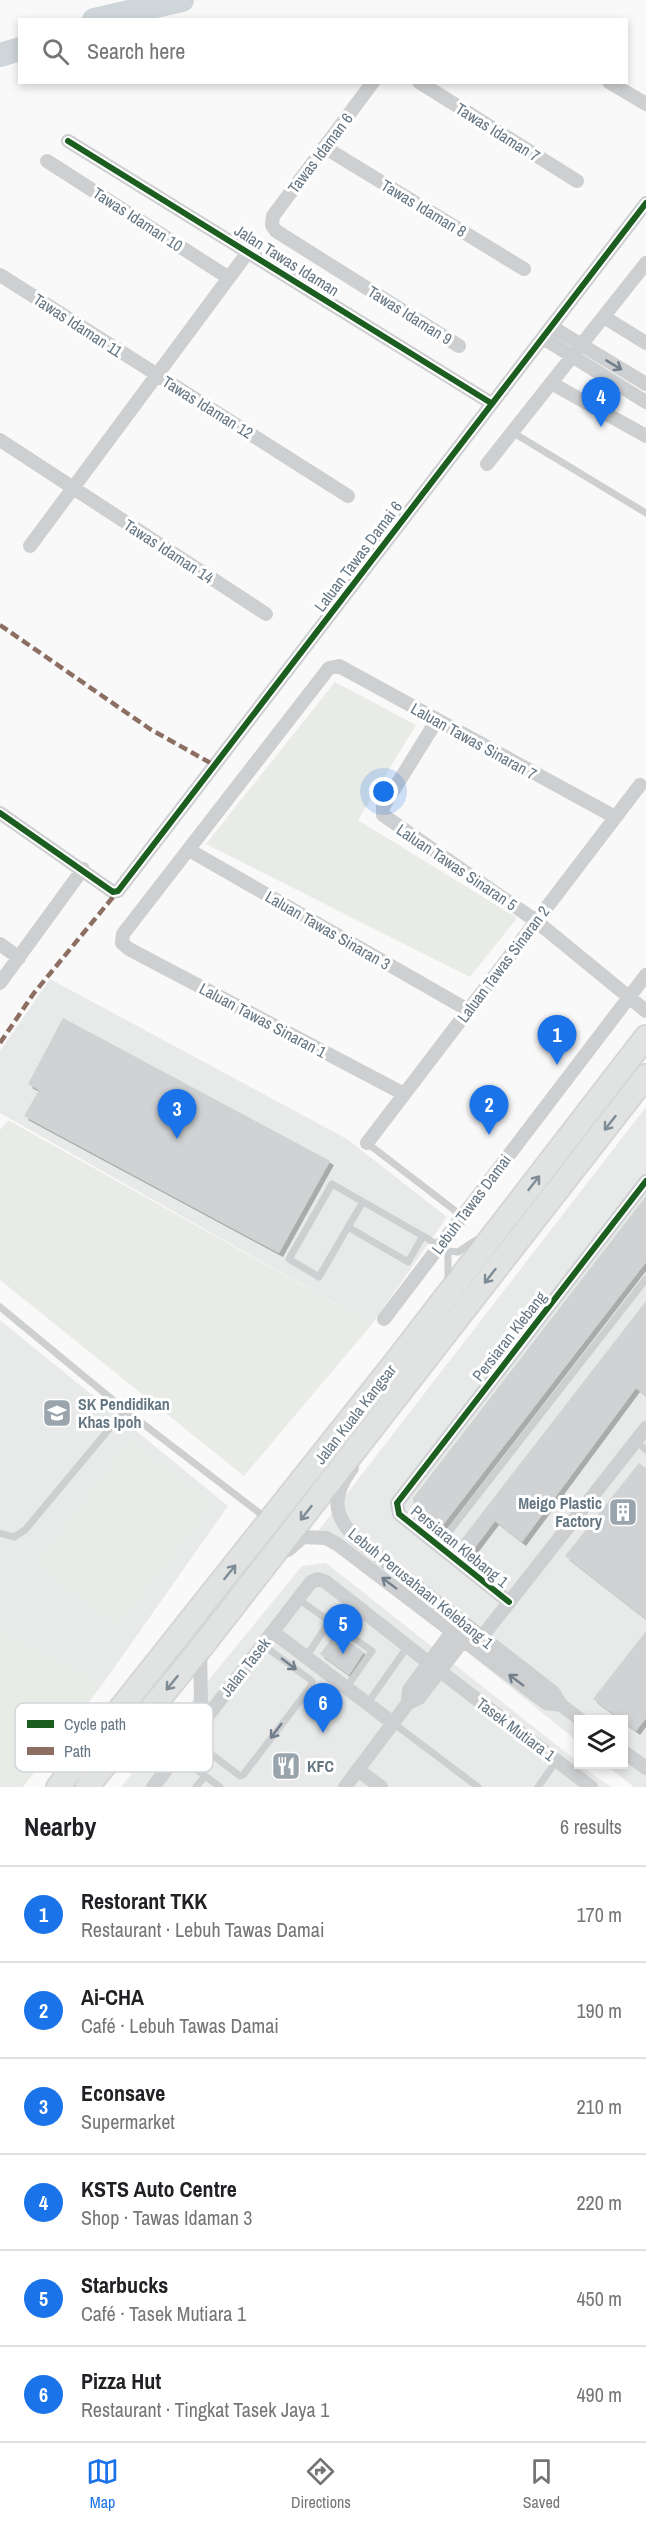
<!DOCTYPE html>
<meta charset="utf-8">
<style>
body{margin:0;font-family:"Archivo Narrow",sans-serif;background:#f2f2f2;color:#202124}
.controls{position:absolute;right:18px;bottom:18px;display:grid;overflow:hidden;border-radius:0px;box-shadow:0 3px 9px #0003}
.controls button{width:54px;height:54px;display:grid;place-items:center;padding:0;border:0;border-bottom:2px solid #e0e0e0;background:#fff;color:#202124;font:30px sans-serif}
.you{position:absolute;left:384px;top:792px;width:21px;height:21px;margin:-15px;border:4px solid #fff;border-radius:50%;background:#1a73e8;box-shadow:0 0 0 9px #1a73e833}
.badge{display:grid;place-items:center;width:39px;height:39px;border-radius:50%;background:#1a73e8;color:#fff;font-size:20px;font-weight:700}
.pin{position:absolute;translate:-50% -50px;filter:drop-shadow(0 2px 3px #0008)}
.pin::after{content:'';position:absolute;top:32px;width:21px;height:18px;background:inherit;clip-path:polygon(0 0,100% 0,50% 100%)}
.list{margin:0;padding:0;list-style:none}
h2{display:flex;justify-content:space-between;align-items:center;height:78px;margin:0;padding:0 24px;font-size:26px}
h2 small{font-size:20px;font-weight:400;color:#757577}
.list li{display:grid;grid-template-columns:39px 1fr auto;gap:18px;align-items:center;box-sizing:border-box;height:96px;padding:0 24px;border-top:2px solid #e0e0e0}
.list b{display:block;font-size:22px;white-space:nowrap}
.list p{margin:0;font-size:20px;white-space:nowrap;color:#757577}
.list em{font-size:20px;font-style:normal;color:#757577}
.icon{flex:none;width:33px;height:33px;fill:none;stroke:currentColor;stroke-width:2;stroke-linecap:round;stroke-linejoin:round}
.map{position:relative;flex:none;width:646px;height:1787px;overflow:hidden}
.search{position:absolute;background:#fff;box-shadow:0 3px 9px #0003;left:18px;right:18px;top:18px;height:66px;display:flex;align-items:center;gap:15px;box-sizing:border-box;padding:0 21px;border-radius:0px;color:#757577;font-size:22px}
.sheet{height:654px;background:#fff}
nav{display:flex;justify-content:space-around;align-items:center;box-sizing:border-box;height:84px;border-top:2px solid #e0e0e0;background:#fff;font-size:16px;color:#757577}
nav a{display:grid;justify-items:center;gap:3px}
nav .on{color:#1a73e8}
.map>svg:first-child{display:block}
</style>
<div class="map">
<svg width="646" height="1787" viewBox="0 0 646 1787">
<defs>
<filter id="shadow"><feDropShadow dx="4" dy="4" stdDeviation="0" flood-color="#0004"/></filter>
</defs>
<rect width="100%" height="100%" fill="#f9f9f9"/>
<path fill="#e8e9e9" d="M50,979l297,160 100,78 -75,107 -372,-211v-62z
M646,1107v680h-12l-28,-22 18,-1v-44h-46v22l-260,-211z
M0,1320l228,186 -126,179 -102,-55z
M326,1563l252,199v2l33,23h-490l181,-221z"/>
<path fill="#e8ebe6" d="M335,682l81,43 -58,95 159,98 -47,59 -264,-133z
M8,1120l364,204 -128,152 -244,-196v-150z
M130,1442l82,62 -94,122 -82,-62z
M0,1630l102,55 -79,102h-23z"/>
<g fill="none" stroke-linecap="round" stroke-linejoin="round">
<path stroke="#ced6d9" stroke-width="24" d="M94,20l88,-20
M0,55l20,-6"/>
</g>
<path fill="#d0d2d3" filter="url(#shadow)" d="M63,1018l267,143 -51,92 -255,-137 15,-26 -11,-6z
M646,1196v66l-207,268 -24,-19 -2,-13z
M646,1301v95l-10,-8 -114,154 -27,-21 -25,33 -12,-10z
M639,1463l7,5v151l-81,-63z
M646,1631v87l-10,13 -43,-32z
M336,1633l28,19 -15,23 -29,-21z"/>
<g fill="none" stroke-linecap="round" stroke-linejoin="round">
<g stroke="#d5d6d6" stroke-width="26">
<path id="trunk" d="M58,1787l339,-427 249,-323
M87,1787l113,-138 446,-573"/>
</g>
<path stroke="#cecfd0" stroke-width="7" d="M512,432l134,81
M367,1143l95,73
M348,1227l15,-25
M423,1236l-91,-52 -43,75 30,18 29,-50 60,35 15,-26 25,15 10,1 18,-12
M448,1281v-30
M0,1307l125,103 141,108
M636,1441l10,9
M0,1533l14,4 11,-7 100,-120
M438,1546l208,-267
M298,1599l74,52 -26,37
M306,1657l23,-35
M367,1704l41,-58
M393,1723l85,64
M190,1738l50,38 3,-1 69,-90v-4l-49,-36
M177,1755l43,32
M196,1787l9,-11
M538,1787l19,-27"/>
<path stroke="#cecfd0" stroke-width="14" d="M373,82l-100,134 -1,9 4,6 183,115
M419,82l158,99
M609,82l37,22
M68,141l423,262
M324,147l200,122
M47,161l182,117
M0,275l348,221
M604,317l42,26
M552,327l94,57
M543,338l103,64
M551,383l95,53
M0,440l266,174
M487,464l159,-201
M30,546l218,-294
M437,720l-54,87v8l153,106 110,90
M0,813l113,79 5,-1 528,-688
M189,850l279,160
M0,944l19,14
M0,983l83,-114
M404,1094l-275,-145 -7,-6 1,-9 206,-266 10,-2 276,151
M367,1143l273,-358
M384,1319l262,-344
M352,1468c-21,28 -19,47 4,71l197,153 8,13 20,15
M288,1550l15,-13 23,1 11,6 209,159 15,2
M509,1602l-110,-88 -2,-11 249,-322
M273,1632l120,91
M477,1643l169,-215
M200,1649l1,53 7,14
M440,1671l151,116
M408,1703l11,-5 50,-65
M624,1752l22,16
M358,1770l23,17
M153,1787l158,-205 7,-3 8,3 103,81
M345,1787l63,-84 1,-13 48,-65"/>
<use href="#trunk" stroke="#e1e2e2" stroke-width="22"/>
<path stroke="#8d6e63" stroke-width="4.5" stroke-dasharray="9 4.5" stroke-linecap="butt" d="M0,625l150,104 64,36
M0,1043l34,-50 84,-102"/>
<g stroke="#fff" stroke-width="10">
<path id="cycleway" d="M68,141l423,262
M0,813l113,79 5,-1 528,-688
M509,1602l-110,-88 -2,-11 249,-322"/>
</g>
<use href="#cycleway" stroke="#1b5e20" stroke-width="6"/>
</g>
<defs><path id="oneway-shaft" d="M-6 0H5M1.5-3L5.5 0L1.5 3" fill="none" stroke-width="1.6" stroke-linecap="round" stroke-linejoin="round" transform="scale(1.5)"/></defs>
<g stroke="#707f8b">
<use href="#oneway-shaft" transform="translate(614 365) rotate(31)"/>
<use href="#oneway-shaft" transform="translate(389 1583) rotate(-143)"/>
<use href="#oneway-shaft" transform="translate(289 1664) rotate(37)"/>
<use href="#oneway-shaft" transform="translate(516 1680) rotate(-143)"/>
<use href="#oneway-shaft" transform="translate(276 1731) rotate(127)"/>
</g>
<g stroke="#7e8c96">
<use href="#oneway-shaft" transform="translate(610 1123) rotate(128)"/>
<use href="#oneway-shaft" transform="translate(534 1183) rotate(-52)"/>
<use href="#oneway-shaft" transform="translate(490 1276) rotate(128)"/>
<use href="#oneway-shaft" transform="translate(306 1513) rotate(128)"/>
<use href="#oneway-shaft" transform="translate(230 1572) rotate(-51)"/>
<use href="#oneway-shaft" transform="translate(172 1683) rotate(129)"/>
</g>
<defs>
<g id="school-square" transform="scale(1.5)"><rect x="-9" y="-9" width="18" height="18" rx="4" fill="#99a4ac" stroke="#fff"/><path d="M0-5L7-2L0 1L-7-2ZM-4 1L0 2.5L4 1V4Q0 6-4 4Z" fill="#fff"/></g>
<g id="building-square" transform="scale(1.5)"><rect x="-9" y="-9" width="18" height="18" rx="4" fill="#99a4ac" stroke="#fff"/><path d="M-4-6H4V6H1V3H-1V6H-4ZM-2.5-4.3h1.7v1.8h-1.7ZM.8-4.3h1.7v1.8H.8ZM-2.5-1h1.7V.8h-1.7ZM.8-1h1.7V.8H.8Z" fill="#fff"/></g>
<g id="restaurant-square" transform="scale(1.5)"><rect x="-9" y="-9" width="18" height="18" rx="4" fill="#99a4ac" stroke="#fff"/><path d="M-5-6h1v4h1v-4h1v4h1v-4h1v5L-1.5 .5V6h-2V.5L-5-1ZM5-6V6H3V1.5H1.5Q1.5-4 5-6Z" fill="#fff"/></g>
</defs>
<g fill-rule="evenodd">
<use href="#school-square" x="57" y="1413"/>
<use href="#building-square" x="623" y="1512"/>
<use href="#restaurant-square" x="286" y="1766"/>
</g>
<g text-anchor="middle" stroke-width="6" stroke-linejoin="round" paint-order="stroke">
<g font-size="16" fill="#657683" stroke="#fff">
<text transform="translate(498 132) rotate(32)" y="6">Tawas Idaman 7</text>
<text transform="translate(320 153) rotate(-53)" y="6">Tawas Idaman 6</text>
<text transform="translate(424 208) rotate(31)" y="6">Tawas Idaman 8</text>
<text transform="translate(138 219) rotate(33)" y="6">Tawas Idaman 10</text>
<text transform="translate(287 260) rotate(32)" y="6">Jalan Tawas Idaman</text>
<text transform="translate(410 315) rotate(32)" y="6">Tawas Idaman 9</text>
<text transform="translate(78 325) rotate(33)" y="6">Tawas Idaman 11</text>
<text transform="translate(208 407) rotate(32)" y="6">Tawas Idaman 12</text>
<text transform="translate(169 551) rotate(33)" y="6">Tawas Idaman 14</text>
<text transform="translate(358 556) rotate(-53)" y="6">Laluan Tawas Damai 6</text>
<text transform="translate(474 741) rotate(29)" y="6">Laluan Tawas Sinaran 7</text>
<text transform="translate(457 867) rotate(34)" y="6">Laluan Tawas Sinaran 5</text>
<text transform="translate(328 930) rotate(30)" y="6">Laluan Tawas Sinaran 3</text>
<text transform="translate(503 964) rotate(-53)" y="6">Laluan Tawas Sinaran 2</text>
<text transform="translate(263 1020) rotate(28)" y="6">Laluan Tawas Sinaran 1</text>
<text transform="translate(471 1204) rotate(-53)" y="6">Lebuh Tawas Damai</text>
<text transform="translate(509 1336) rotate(-52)" y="6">Persiaran Klebang</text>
<text transform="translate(355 1414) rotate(-52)" y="6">Jalan Kuala Kangsar</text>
<text transform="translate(460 1546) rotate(39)" y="6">Persiaran Klebang 1</text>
<text transform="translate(421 1588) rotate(39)" y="6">Lebuh Perusahaan Kelebang 1</text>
<text transform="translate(245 1667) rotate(-52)" y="6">Jalan Tasek</text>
<text transform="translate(516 1729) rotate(37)" y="6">Tasek Mutiara 1</text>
</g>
<g font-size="16" font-weight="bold" fill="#657683" stroke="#fff" text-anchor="start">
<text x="78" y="1410">SK Pendidikan<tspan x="78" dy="18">Khas Ipoh</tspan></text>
<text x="602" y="1509" text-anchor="end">Meigo Plastic<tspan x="602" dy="18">Factory</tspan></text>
<text x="307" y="1772">KFC</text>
</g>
</g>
<rect x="15" y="1703" width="198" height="69" rx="9" fill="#fff" stroke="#d1d6da" stroke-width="1.5"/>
<rect x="27" y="1720" width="27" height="8" fill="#1b5e20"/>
<rect x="27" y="1747" width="27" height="8" fill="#8d6e63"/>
<g font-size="16" fill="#657683">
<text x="64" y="1730">Cycle path</text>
<text x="64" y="1757">Path</text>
</g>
</svg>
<div class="controls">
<button><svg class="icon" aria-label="layers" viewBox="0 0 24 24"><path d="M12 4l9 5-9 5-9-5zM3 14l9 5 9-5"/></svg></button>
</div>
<div class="you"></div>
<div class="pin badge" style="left:557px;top:1065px">1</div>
<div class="pin badge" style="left:489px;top:1135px">2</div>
<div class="pin badge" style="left:177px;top:1139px">3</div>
<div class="pin badge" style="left:601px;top:427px">4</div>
<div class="pin badge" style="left:343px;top:1654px">5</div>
<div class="pin badge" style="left:323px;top:1733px">6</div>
<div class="search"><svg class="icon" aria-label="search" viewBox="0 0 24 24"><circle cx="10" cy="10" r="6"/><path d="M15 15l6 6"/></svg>Search here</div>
</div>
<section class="sheet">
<h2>Nearby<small>6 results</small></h2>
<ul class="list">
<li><span class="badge">1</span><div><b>Restorant TKK</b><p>Restaurant · Lebuh Tawas Damai</p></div><em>170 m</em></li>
<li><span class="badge">2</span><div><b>Ai-CHA</b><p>Café · Lebuh Tawas Damai</p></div><em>190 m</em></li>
<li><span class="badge">3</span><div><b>Econsave</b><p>Supermarket</p></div><em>210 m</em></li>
<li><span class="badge">4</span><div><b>KSTS Auto Centre</b><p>Shop · Tawas Idaman 3</p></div><em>220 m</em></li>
<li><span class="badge">5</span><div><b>Starbucks</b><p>Café · Tasek Mutiara 1</p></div><em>450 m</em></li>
<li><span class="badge">6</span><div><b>Pizza Hut</b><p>Restaurant · Tingkat Tasek Jaya 1</p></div><em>490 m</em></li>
</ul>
</section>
<nav>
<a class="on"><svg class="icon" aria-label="map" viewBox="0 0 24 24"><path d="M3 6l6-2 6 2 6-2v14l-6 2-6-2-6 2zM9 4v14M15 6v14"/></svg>Map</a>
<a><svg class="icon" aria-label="directions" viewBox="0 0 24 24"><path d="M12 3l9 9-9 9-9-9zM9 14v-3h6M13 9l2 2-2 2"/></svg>Directions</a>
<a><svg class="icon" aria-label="saved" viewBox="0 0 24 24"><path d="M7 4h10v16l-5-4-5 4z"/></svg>Saved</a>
</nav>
